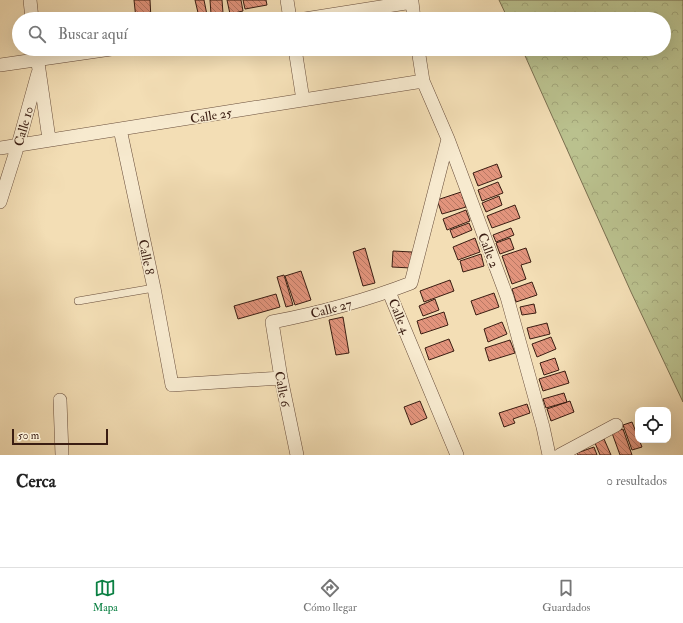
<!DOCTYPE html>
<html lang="es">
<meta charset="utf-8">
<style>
body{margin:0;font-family:"IM FELL Double Pica",serif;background:#f2f2f2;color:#222}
.controls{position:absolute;right:12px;bottom:12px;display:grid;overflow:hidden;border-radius:8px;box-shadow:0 4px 16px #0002}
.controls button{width:36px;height:36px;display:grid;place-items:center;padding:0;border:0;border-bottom:1px solid #e0e0e0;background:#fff;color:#222;font:20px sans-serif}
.scale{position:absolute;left:12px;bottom:10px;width:96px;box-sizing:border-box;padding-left:4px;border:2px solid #3a1d12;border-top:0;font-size:11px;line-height:14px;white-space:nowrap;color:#3a1d12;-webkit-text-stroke:3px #f7eacf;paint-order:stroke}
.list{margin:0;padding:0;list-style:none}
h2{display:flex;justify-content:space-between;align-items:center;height:52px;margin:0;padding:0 16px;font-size:17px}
h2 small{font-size:13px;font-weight:400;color:#767676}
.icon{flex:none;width:22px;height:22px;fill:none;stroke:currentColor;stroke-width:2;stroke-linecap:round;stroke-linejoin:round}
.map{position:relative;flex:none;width:683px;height:455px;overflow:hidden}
.search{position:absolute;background:#fff;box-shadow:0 4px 16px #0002;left:12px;right:12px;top:12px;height:44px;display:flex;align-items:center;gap:10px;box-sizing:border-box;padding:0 14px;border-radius:22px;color:#767676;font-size:15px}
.sheet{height:112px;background:#fff}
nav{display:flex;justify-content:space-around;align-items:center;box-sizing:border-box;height:56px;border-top:1px solid #e0e0e0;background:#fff;font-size:11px;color:#767676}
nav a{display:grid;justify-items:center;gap:2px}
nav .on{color:#0b8043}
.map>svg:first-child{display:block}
</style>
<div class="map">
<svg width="683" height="455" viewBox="0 0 683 455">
<defs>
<pattern id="forest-crowns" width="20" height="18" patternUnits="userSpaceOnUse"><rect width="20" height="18" fill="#bac18e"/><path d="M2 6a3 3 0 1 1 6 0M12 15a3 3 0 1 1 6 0" fill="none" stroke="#a1a579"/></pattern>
<pattern id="building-back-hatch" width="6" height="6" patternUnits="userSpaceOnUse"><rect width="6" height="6" fill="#e2947c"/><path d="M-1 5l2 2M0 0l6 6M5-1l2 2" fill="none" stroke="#b87864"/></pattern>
</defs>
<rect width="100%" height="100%" fill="#f3deb5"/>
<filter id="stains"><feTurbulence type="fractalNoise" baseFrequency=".005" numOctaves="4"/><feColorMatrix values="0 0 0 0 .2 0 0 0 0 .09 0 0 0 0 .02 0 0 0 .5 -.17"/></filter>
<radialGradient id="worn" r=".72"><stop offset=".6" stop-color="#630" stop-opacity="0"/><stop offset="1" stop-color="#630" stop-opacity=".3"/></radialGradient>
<path fill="url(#forest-crowns)" stroke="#7a6f50" d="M499,0h184v402l-52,-110 -109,-243h142v-30h-156z"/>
<path fill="url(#building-back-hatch)" stroke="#3a1d12" d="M134,0h16l1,19h-15z
M195,0h9l3,15 -8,2z
M210,0h12l1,13 -12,1z
M227,0h14l2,11 -13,3z
M243,0h23l1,5 -22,4z
M497,164l5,13 -24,9 -5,-13z
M498,182l5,11 -21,8 -4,-11z
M461,192l5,15 -24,7 -5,-14z
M499,196l3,9 -16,7 -4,-9z
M515,205l5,13 -28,10 -5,-12z
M466,210l4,11 -23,9 -4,-11z
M469,223l3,7 -19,8 -3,-8z
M511,228l3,7 -18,7 -3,-7z
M475,238l5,14 -22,8 -5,-13z
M510,238l4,11 -14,5 -4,-11z
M365,248l10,35 -12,3 -10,-34z
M526,248l5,14 -10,3 5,14 -14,5 -10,-28z
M393,251l19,1 -1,16 -19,-1z
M481,254l3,12 -21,6 -3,-11z
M301,271l10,29 -16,5 -10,-29z
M284,275l9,30 -7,2 -9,-30z
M450,280l4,11 -30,11 -4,-11z
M532,282l5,13 -21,7 -4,-13z
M494,293l5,14 -23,8 -5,-14z
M276,294l4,13 -42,12 -4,-13z
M435,299l4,11 -16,6 -4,-10z
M534,304l2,9 -14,2 -2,-8z
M444,312l4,13 -27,9 -4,-13z
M343,317l6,36 -13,2 -7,-35z
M502,322l5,12 -19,8 -4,-13z
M547,323l3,11 -20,5 -3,-11z
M551,337l5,12 -19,8 -5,-13z
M449,339l5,12 -25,9 -4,-12z
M510,340l5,13 -26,8 -4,-13z
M555,358l4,12 -15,5 -4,-12z
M565,371l4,12 -26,8 -4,-12z
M564,393l3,9 -21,6 -3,-9z
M420,401l7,17 -16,7 -7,-18z
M570,401l4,11 -23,9 -4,-12z
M527,404l3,9 -17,6 2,4 -11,4 -5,-14z
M632,422l10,25 -10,3 -9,-25z
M623,429l9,26h-12l-8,-22z
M604,439l7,16h-11l-5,-12z
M594,447l3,8h-19l-1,-2z"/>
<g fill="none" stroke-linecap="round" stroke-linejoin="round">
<g stroke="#684d3b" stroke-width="8">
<path id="service" d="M78,301l76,-13"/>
</g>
<g stroke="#684d3b" stroke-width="14">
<path id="minor" d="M30,0l2,19
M287,0l3,19
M305,19l107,-17 2,17
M36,49l13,90
M295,49l8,51
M418,49l5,32 25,58 59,158 36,130 6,28
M0,65l111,-16
M120,129l34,159 18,97 109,-7
M0,148l423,-67
M0,202l18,-57 20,-72
M389,292l68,163
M60,400l2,55
M297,455l-16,-77 -9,-56c47,-9 95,-22 139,-39l37,-144
M560,455l56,-30"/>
</g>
<use href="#service" stroke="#f7eacf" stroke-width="7"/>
<use href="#minor" stroke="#f7eacf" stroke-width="13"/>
</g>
<g text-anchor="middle" stroke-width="3" stroke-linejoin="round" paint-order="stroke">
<g font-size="13" fill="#3a1d12" stroke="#f7eacf">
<text transform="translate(211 115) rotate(-9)" y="5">Calle 25</text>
<text transform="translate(23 126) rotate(-74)" y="5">Calle 10</text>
<text transform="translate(489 250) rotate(69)" y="5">Calle 2</text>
<text transform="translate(147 257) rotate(78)" y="5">Calle 8</text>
<text transform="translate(331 308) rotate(-15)" y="5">Calle 27</text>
<text transform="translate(400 316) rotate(67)" y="5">Calle 4</text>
<text transform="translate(283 389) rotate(79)" y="5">Calle 6</text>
</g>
</g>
<rect width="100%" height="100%" filter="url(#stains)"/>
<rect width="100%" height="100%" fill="url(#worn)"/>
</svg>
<div class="controls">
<button><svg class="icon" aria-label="locate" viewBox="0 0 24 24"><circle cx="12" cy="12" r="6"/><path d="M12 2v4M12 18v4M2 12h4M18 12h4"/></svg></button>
</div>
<div class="scale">50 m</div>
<div class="search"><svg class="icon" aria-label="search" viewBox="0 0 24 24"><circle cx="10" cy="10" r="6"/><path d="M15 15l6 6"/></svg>Buscar aquí</div>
</div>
<section class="sheet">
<h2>Cerca<small>0 resultados</small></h2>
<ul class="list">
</ul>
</section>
<nav>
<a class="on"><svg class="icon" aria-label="map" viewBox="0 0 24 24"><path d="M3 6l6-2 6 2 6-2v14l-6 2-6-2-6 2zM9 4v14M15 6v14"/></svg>Mapa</a>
<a><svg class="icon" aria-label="directions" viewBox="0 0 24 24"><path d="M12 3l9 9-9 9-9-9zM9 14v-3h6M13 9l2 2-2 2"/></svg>Cómo llegar</a>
<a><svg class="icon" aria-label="saved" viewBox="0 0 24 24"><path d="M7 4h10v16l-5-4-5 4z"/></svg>Guardados</a>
</nav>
